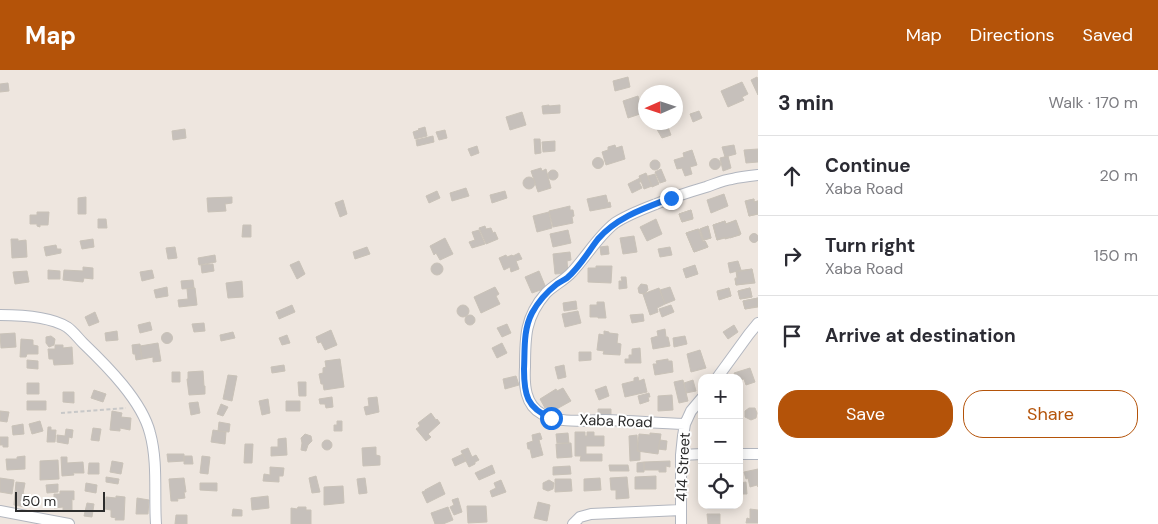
<!DOCTYPE html>
<meta charset="utf-8">
<style>
body{margin:0;font-family:"DM Sans",sans-serif;background:#f7f7f7;color:#2b2b33}
.controls{position:absolute;right:15px;bottom:15px;display:grid;overflow:hidden;border-radius:10px;box-shadow:0 2px 12px #0003}
.controls button{width:45px;height:45px;display:grid;place-items:center;padding:0;border:0;border-bottom:1px solid #e1e1e2;background:#fff;color:#2b2b33;font:25px sans-serif}
.compass{position:absolute;left:638px;top:15px;width:45px;height:45px;border-radius:50%;background:#fff;box-shadow:0 2px 12px #0003;rotate:267deg}
.scale{position:absolute;left:15px;bottom:12px;width:90px;box-sizing:border-box;padding-left:5px;border:2px solid #2c2c2c;border-top:0;font-size:14px;line-height:18px;white-space:nowrap;color:#2c2c2c;-webkit-text-stroke:4px #fff;paint-order:stroke}
.stop{position:absolute;width:15px;height:15px;margin:-11px;border:4px solid #1a73e8;border-radius:50%;background:#fff}
.stop.end{background:#1a73e8;border-color:#fff;box-shadow:0 1px 5px #0008}
.list{margin:0;padding:0;list-style:none}
h2{display:flex;justify-content:space-between;align-items:center;height:65px;margin:0;padding:0 20px;font-size:21px}
h2 small{font-size:16px;font-weight:400;color:#7c7c81}
.list li{display:grid;grid-template-columns:32px 1fr auto;gap:15px;align-items:center;box-sizing:border-box;height:80px;padding:0 20px;border-top:1px solid #e1e1e2}
.list b{display:block;font-size:19px;white-space:nowrap}
.list p{margin:0;font-size:16px;white-space:nowrap;color:#7c7c81}
.list em{font-size:16px;font-style:normal;color:#7c7c81}
.actions{display:flex;gap:10px;padding:15px 20px}
.actions a{flex:1;padding:11px 0;border:1px solid #b45309;border-radius:20px;text-align:center;font-size:18px;color:#b45309}
.actions .main{background:#b45309;color:#fff}
.icon{flex:none;width:28px;height:28px;fill:none;stroke:currentColor;stroke-width:2;stroke-linecap:round;stroke-linejoin:round}
.map{position:relative;flex:none;width:758px;height:454px;overflow:hidden}
header{display:flex;align-items:center;gap:30px;box-sizing:border-box;height:70px;padding:0 25px;background:#b45309;color:#fff}
header strong{font-size:24px}
nav{display:flex;gap:28px;margin-inline-start:auto;font-size:18px}
main{display:flex}
aside{flex:1;background:#fff}
.map>svg:first-child{display:block}
</style>
<header>
<strong>Map</strong>
<nav><a>Map</a><a>Directions</a><a>Saved</a></nav>
</header>
<main>
<div class="map">
<svg width="758" height="454" viewBox="0 0 758 454">
<rect width="100%" height="100%" fill="#eee6df"/>
<path fill="#c6c0bb" stroke="#c9c2b8" d="M628,7l2,10 -15,4 -2,-10z
M757,7l1,2v16l-7,-15z
M742,12l6,12 -6,3 2,3 -16,7 -7,-16z
M8,13l1,8 -9,1v-8z
M638,26l5,17 -15,5 -5,-17z
M549,35v1l11,-1v8l-17,1 -1,-8z
M699,41l3,7 -9,4 -3,-8z
M522,42l4,13 -16,5 -4,-13z
M663,52h3l5,13 -9,3 -7,-12z
M425,57l2,9 -12,3 -2,-7 6,-2 -1,-1z
M185,59l1,9 -13,2 -1,-9z
M445,60l2,8 -8,2 -3,-8z
M433,66l1,6 -17,4 -1,-6z
M534,69h6l1,14 -6,1z
M555,71v10l-12,1 -1,-10z
M615,75l1,3 6,-2 3,13 -19,6 -4,-13 6,-2v-3z
M734,75l2,9 -11,3 -3,-10z
M477,76l2,7 -8,3 -3,-7z
M758,79v13l-12,1 -2,-13z
M692,80l5,15 -7,2 2,7 -7,2 -3,-8 -5,1 -3,-9 10,-3 -1,-4z
M728,86l3,12 -8,3 -3,-13z
M592.5 93a5.5 5.5 0 1 1 11 0a5.5 5.5 0 1 1-11 0Z
M709.5 94a5.5 5.5 0 1 1 11 0a5.5 5.5 0 1 1-11 0Z
M650 95a5 5 0 1 1 10 0a5 5 0 1 1-10 0Z
M541,98l1,3 4,-2 5,19 -13,4 -7,-21z
M661,99l5,12 -6,2 -5,-11z
M548 105a5 5 0 1 1 10 0a5 5 0 1 1-10 0Z
M646,103l6,13 -8,3 -5,-13z
M655,104l4,10 -7,3 -4,-11z
M523 113a6 6 0 1 1 12 0a6 6 0 1 1-12 0Z
M640,108l1,4h-2l3,6 -10,5 -4,-9z
M466,118l3,8 -17,5 -2,-8z
M437,121l3,7 -11,5 -3,-7z
M505,121l2,7 -15,5 -2,-8z
M724,124l4,12 -17,7 -4,-13z
M606,125l2,8 2,-1 1,5 -21,4 -3,-12z
M86,127v17h-8v-16z
M232,127v6l-7,1 1,7 -18,1 -1,-14z
M754,129v3l4,-1v13l-9,2 -4,-15z
M754,129v3l4,-1v13l-9,2 -3,-15z
M343,130l4,14 -7,3 -5,-14z
M570,136v4h3l1,6 -2,1 1,6 -20,4 -4,-16z
M691,140l2,8 -11,4 -3,-8z
M691,140l2,9 -11,3 -3,-8z
M37,142h12l-1,13h-8v2l-3,-1v-2h-7v-9h7z
M549,142l3,16 -15,4 -4,-16z
M98,149h8l1,9h-9z
M656,149l6,15 -15,7 -7,-14z
M736,150l5,14 -11,4v-1l-5,1v-1l-8,3 -4,-15 12,-4 1,3z
M725,151v3l11,-3 4,14 -15,4v-1l-8,2 -4,-15z
M243,155h8v12h-9z
M485,156l1,3 5,-1 2,5 2,-1 3,7 -12,5 -7,-16z
M708,156l3,12 -8,2 -3,-11z
M708,156l3,12 -7,2 -4,-11z
M698,159l5,13 2,-1 3,6 -14,5 -8,-19z
M699,159l4,12h2l3,6 -14,5 -8,-19z
M479,160l6,14 -13,4 -3,-6 6,-2 -3,-8z
M568,160l3,13 -18,4 -3,-13z
M749.5 168a4.5 4.5 0 1 1 9 0a4.5 4.5 0 1 1-9 0Z
M634,166l3,16 -14,2 -3,-16z
M445,168l8,16 -13,6 -4,-7 -2,2 -4,-9z
M11,169h7v2l8,-1 1,17 -15,1z
M93,169l1,8 -12,2 -2,-8z
M56,175l1,4h4v4l-15,3 -2,-9z
M608,176l1,8 -8,1 -1,-8z
M175,177l2,11 -9,1 -2,-11z
M367,177l3,7 -15,5 -2,-7z
M670,177l2,8 -12,2 -2,-8z
M570,182l1,8 -4,1 1,12 -13,1 -2,-20z
M519,183l3,6 -6,2 3,8 -8,3 -1,-5 -6,3 -5,-12 7,-3 1,2 5,-2 1,1z
M215,185l1,7 -17,3 -1,-7z
M299,191l6,13 -8,5 -7,-14z
M738,191l3,9 -11,3 -2,-10z
M431 199a6 6 0 1 1 12 0a6 6 0 1 1-12 0Z
M213,194l1,7 -12,2 -1,-8z
M695,195l3,9 -12,4 -3,-9z
M596,196h16l-1,17 -23,-1v-14h8z
M83,197l10,1v11l-9,-1 -1,4 -20,-2 1,-10 19,1z
M752,199l3,14 -19,2 -1,-6 3,-1 -1,-6z
M752,199l2,13 -18,3 -1,-7h2l-1,-7z
M48,200l12,1v8h-12z
M152,200l2,8 -12,3 -2,-9z
M27,201l2,11 -14,2 -2,-12z
M539,201l7,17 -14,5 -7,-16z
M621,207h5l1,11 -8,1v-8h3z
M193,210l1,8 -12,1 -1,-8z
M242,211l1,16 -15,1 -2,-15z
M641,214l6,1 1,5 -4,4 -5,-1 -1,-5z
M167,217l1,9 -12,2 -2,-8z
M495,217l4,7 -3,2 4,8 -19,9 -7,-16z
M670,217l5,13 -10,4 -5,-14z
M195,218l2,17 -18,2 -1,-7 10,-1 -1,-10z
M659,218l6,16 -8,4 1,4 -8,3 -7,-21z
M729,218l2,8 -12,4 -2,-8z
M729,218l2,8 -12,3 -2,-8z
M750,218l2,9 -12,2 -2,-8z
M750,218l2,9 -12,2 -2,-8z
M758,228v9l-13,2 -2,-8z
M758,228v8l-13,3 -2,-8z
M576,231l1,8 -13,2 -1,-8z
M597,232h7l2,16h-8v-1h-8v-12h7z
M292,235l3,7 -16,7 -3,-7z
M671,235l3,7 -12,5 -3,-8z
M457 241a6 6 0 1 1 12 0a6 6 0 1 1-12 0Z
M578,241l3,12 -16,4 -3,-13z
M95,242l4,10 -10,4 -4,-9z
M643,244l1,7 -12,2 -2,-8z
M465 250a5 5 0 1 1 10 0a5 5 0 1 1-10 0Z
M150,252l2,8 -12,3 -2,-8z
M204,253l1,8 -11,1 -2,-8z
M507,254l4,9 -9,4 -5,-9z
M734,255l4,7 -10,7 -5,-7z
M665,259l1,8h2l2,9 -17,3 -2,-11 7,-2 -1,-5z
M331,260l6,15 -12,5 -4,-8 -3,1 -2,-6z
M117,261l1,9 -12,1 -1,-8z
M604,261l5,1v1l9,1 -1,9 4,1 -1,11 -17,-1 1,-3 -7,-1 2,-16 5,1z
M233,262l2,6 -14,3 -1,-6z
M161.5 268a5.5 5.5 0 1 1 11 0a5.5 5.5 0 1 1-11 0Z
M15,263l1,14 -15,1 -1,-14z
M287,265l3,8 -8,2 -3,-7z
M51,266l4,3 -1,6 -5,2 -3,-4v-6z
M685,266l2,8 -13,3 -1,-9z
M21,269l12,1v5l5,1v8h-11l-1,3h-6z
M158,273l3,18 -8,1v-5l-11,2 -2,-13z
M502,273l5,10 -10,5 -5,-10z
M140,274l2,15 -6,1 -1,-6h-2l-1,-9z
M55,275h8v3l9,-1 1,17 -19,1 -1,-6h-4l-1,-10h7z
M640,278l1,15h-16v-4h4v-4h3v-6z
M700,280l6,18 -15,4 -4,-18z
M579,282h12v8l-12,1z
M340,289l4,28 -20,3 -1,-6h-2l-2,-10 4,-1v-5l3,-1 -1,-6z
M668,289v2h4l1,11 -18,3 -2,-11h4l-1,-3z
M27,290l11,1v8l-11,-1z
M284,295l1,6 -13,2 -1,-6z
M564,295l2,12 -8,2 -3,-12z
M750,298l5,14 -9,3 -2,-6 -5,1v-2h-3l-2,-5z
M203,301l1,15h1v8l-16,1 -2,-16h1v-7z
M172,302h8v10h-8z
M228,305l9,1 -5,25 -9,-2z
M516,306l3,9 -14,4 -2,-10z
M638,307l1,4 5,-2 3,13 -22,5 -3,-13 12,-3v-3z
M683,310l5,21 -9,2 -5,-21z
M693,310l3,11 -10,2 -2,-10z
M298,312h8v14h-7z
M27,313h12v11h-12z
M606,316l3,10 -10,4 -4,-10z
M563,318l8,13 -18,10 -1,-1 -2,1 -3,-4 -2,1 -5,-9 16,-10 1,2z
M94,320l12,4 -3,8 -12,-4z
M63,322h11v11l-11,-1z
M649,323l1,4h-2l1,4 -9,3 -2,-8z
M672,325l1,15 -15,1v-15z
M332,327l1,10 -7,1 -1,-4h-5l-1,-5z
M377,327l2,15 -13,3 -2,-8 5,-1 -1,-8z
M268,329l2,14 -8,2 -3,-14z
M27,331h19v9h-19z
M286,331h14v10h-14z
M198,332l2,11 -9,2 -2,-12z
M221,334l7,3 -5,9 -6,-2z
M749,338h6l2,5 -1,5 -5,2 -6,-3v-6z
M598,339h13v6h-13z
M0,341l9,1 -2,10 -7,-1z
M112,341l10,2 -1,4 10,1 -1,12 -10,-2v3l-10,-1z
M431,343l5,7 1,-1 3,4 -12,11 3,3 -5,4 -10,-12 4,-3 -2,-3z
M40,351l3,10 -11,3 -3,-10z
M337,351h5v10h-8v-6h3z
M219,352l11,2 -1,8 -11,-1z
M23,354l1,10 -11,1 -1,-9z
M48,357h3v3h5l-1,12h-8z
M93,358l8,1 -2,12 -8,-1z
M66,359l7,1 -1,8 -3,-1 -1,7 -11,-2v-7l8,1z
M213,360l13,2 -1,12 -14,-2z
M575,362h10v4h2v-4h7v4h10v10h-18v8h16v7h-22l1,-5h-6z
M540,363l2,6 -3,1 4,15 -11,3 -2,-9h-2l-1,-6 6,-2 -1,-6z
M568,363l1,10h-12l-1,-9z
M650,363l11,1 -3,20 -21,-3 2,-17 11,1z
M305,364l6,2 1,5 -4,4 -2,6 -5,-1 1,-7 -1,-5z
M637,365l1,16h2v9l-10,1 -1,-25z
M0,367h8v10h-5v-2h-3z
M286,368l1,17 -16,1v-9h7v-8z
M660,370l7,1 -1,9 -8,-1z
M322 375a5 5 0 1 1 10 0a5 5 0 1 1-10 0Z
M571,373l1,14 -15,1 -1,-14z
M245,374h8l-1,19h-8z
M376,377v8l4,1v9l-17,1 -1,-18z
M468,378l4,9 4,-2 3,5 -4,2v2l-6,3 -8,-16z
M167,384h17v7l-16,1z
M463,384l3,7 -11,5 -3,-7z
M25,386v13l-18,1 -1,-11h11v-2z
M184,386h8l1,8h-9z
M202,386l8,1 -2,17 -8,-1z
M61,387h6v6l16,-1 1,11h-11l1,2 -12,1z
M58,390l1,19 -19,1v-19z
M112,391l11,2 -2,11 -11,-2z
M670,391v6l-4,-1v6h-7v-2h-15v-8z
M644,392v10h-7v-9z
M89,393h10v11h-11z
M492,395l3,8 -16,7 -4,-7z
M609,395h19l1,6h-19z
M570,396l1,8 -18,1v-8z
M270,397l14,1 -1,8h-4v6l-16,-1 1,-7 6,1z
M758,399v18l-1,-2 -7,2 -2,-9 -2,1 -2,-7z
M316,406l4,16 -8,1 -3,-15z
M656,406v13h-21v-12z
M106,407l13,2 -1,5 -12,-2z
M627,407l2,21 -13,1v-9h-5l-1,-12z
M0,408l14,2 -2,14 -12,-2z
M184,408l2,14h-2l1,6 -8,1 1,2h-7l-2,-22z
M365,408l2,15 -8,1 -2,-15z
M600,408l1,12 -17,1v-12z
M555,409h16l1,12 -17,1z
M501,410l5,12 -14,5 -2,-6 6,-3 -2,-5z
M549,410l5,3 -1,6 -5,2 -5,-2v-6z
M16,412l9,1 -2,11 4,1 -1,12 -12,-2z
M440,412l5,12 -18,9 -5,-11 3,-1v-1z
M746,412l1,12h-8v-11z
M86,413l11,2 -1,8 -11,-2z
M200,413h17v8l-17,-1z
M58,414v8l-11,1 -1,-8z
M343,416l1,17 -20,2v-18z
M60,421h14v9l-2,-1v11h-9v-3l-9,1v-14h6z
M116,426l9,1 -1,23h-9l1,-2 -5,-1v-7l-6,-1 1,-12 10,1z
M268,426l1,12 -17,2 -1,-12z
M137,428l12,2 -1,14h-12z
M458,428l4,14 -8,3 -4,-8 4,-2 -2,-5z
M538,432l12,3 -3,16 -13,-3z
M87,433l7,1 -2,13 -8,-1z
M467,436h19l1,16 -19,1z
M298,437h8v3h5v14h-20v-16l6,1z
M448,437l5,13 -10,4h-8l-4,-11z
M233,439l9,1v6h-10z
M750,439l8,1v13h-12l1,-5 3,1z
M707,444h13v10h-12z
M176,445h11v9h-12z"/>
<g fill="none" stroke-linecap="round" stroke-linejoin="round">
<g stroke="#b2b6bf" stroke-width="12">
<path id="minor" d="M0,245c20,0 49,1 67,12 6,4 11,11 16,16 24,23 59,58 67,90 8,29 4,61 6,91
M717,308l32,-44 9,-11
M685,354c-27,-1 -53,-3 -80,-4 -20,0 -44,4 -63,-6 -17,-9 -18,-29 -17,-47 0,-30 0,-50 21,-74 8,-8 19,-13 26,-21 15,-16 26,-36 43,-49 12,-8 28,-14 41,-19 17,-7 33,-12 50,-17 9,-3 17,-7 26,-8 8,-2 17,-3 26,-4
M739,384h19
M681,385l21,-1
M0,441l69,13
M573,454l7,-7 11,-3 90,-4
M681,454v-69l2,-19 2,-12 6,-13 11,-13"/>
</g>
<path stroke="#c8c8c8" stroke-width="2" stroke-dasharray="4 2.5" stroke-linecap="butt" d="M61,343l65,-5"/>
<use href="#minor" stroke="#fff" stroke-width="10"/>
</g>
<g fill="none" stroke-linecap="round" stroke-linejoin="round">
<path stroke="#1a73e8" stroke-width="6" d="M551,348c-24,-10 -27,-23 -27,-49 1,-18 -1,-39 8,-56 6,-11 16,-22 25,-29 3,-2 7,-4 10,-6 13,-11 21,-26 31,-39 19,-22 47,-31 73,-41"/>
</g>
<g text-anchor="middle" stroke-width="4" stroke-linejoin="round" paint-order="stroke">
<g font-size="15" fill="#2c2c2c" stroke="#fff">
<text transform="translate(616 351) rotate(2)" y="5">Xaba Road</text>
<text transform="translate(683 397) rotate(-87)" y="5">414 Street</text>
</g>
</g>
</svg>
<div class="controls">
<button>+</button>
<button>−</button>
<button><svg class="icon" aria-label="locate" viewBox="0 0 24 24"><circle cx="12" cy="12" r="6"/><path d="M12 2v4M12 18v4M2 12h4M18 12h4"/></svg></button>
</div>
<svg class="compass" viewBox="-18 -18 36 36"><path d="M0-13l5 13h-10z" fill="#e53935"/><path d="M0 13l5-13h-10z" fill="#7c7c81"/></svg>
<div class="scale">50 m</div>
<div class="stop" style="left:551px;top:348px"></div>
<div class="stop end" style="left:671px;top:128px"></div>
</div>
<aside>
<h2>3 min<small>Walk · 170 m</small></h2>
<ul class="list">
<li><svg class="icon" aria-label="ahead" viewBox="0 0 24 24"><path d="M12 20V5M6 11l6-6 6 6"/></svg><div><b>Continue</b><p>Xaba Road</p></div><em>20 m</em></li>
<li><svg class="icon" aria-label="right" viewBox="0 0 24 24"><path d="M7 20v-9h11M14 6l5 5-5 5"/></svg><div><b>Turn right</b><p>Xaba Road</p></div><em>150 m</em></li>
<li><svg class="icon" aria-label="arrive" viewBox="0 0 24 24"><path d="M6 21V4h12l-3 4 3 4H6"/></svg><div><b>Arrive at destination</b></div></li>
</ul>
<div class="actions"><a class="main">Save</a><a>Share</a></div>
</aside>
</main>
